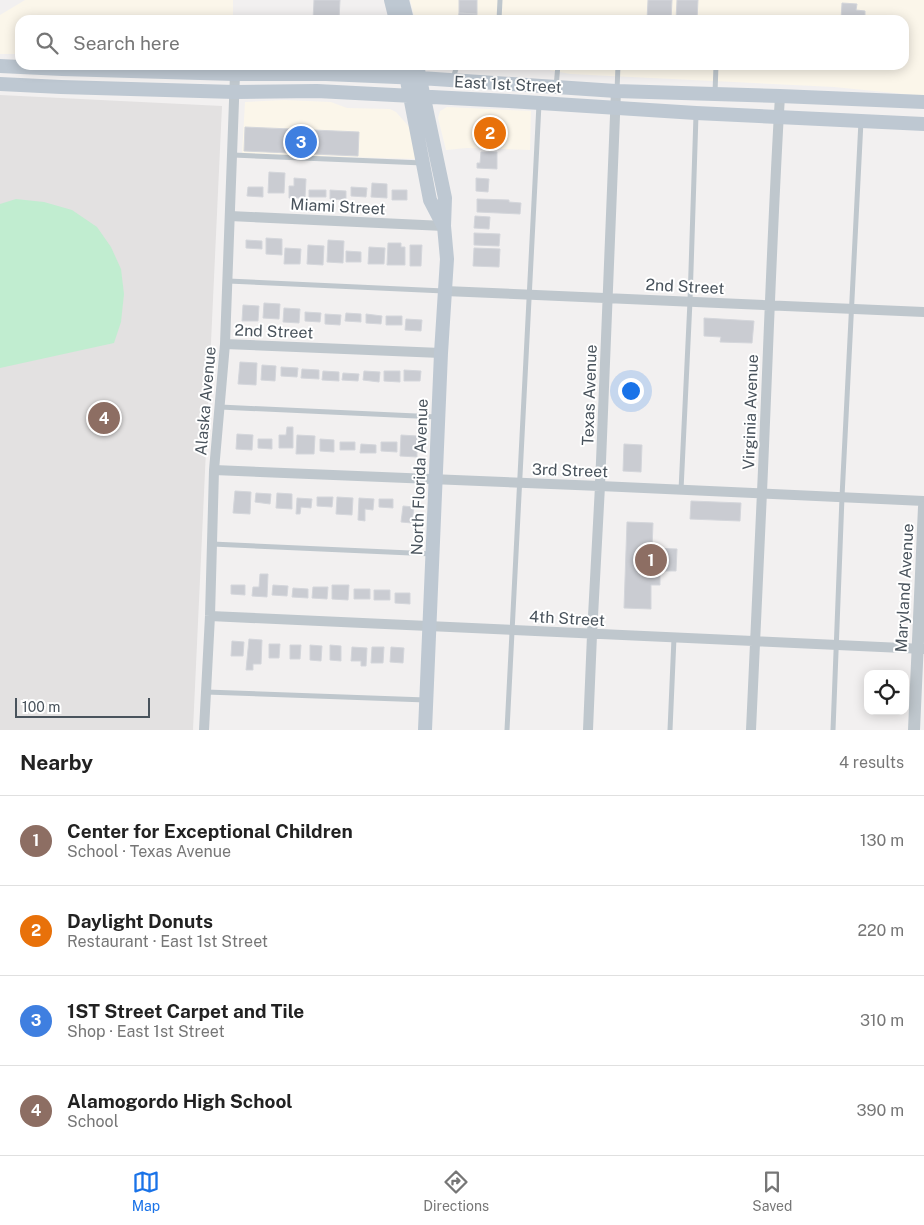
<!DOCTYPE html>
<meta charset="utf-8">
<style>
body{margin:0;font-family:"Public Sans",sans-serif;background:#f2f2f2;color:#222}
.controls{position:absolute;right:15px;bottom:15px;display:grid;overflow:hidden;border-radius:10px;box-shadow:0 2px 12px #0003}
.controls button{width:45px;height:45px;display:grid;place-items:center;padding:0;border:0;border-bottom:1px solid #e0e0e0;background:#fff;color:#222;font:25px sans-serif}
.scale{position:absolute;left:15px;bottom:12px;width:135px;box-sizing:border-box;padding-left:5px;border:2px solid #49535c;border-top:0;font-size:14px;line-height:18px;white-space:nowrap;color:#49535c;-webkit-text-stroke:4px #fff;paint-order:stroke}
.you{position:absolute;left:630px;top:390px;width:18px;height:18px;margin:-12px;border:4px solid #fff;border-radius:50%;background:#1a73e8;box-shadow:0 0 0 8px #1a73e833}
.badge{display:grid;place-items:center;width:32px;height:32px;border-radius:50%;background:#1a73e8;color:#fff;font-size:16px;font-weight:700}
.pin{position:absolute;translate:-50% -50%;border:2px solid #fff;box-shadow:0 1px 5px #0006}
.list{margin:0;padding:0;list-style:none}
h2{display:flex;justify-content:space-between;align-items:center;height:65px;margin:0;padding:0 20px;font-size:21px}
h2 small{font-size:16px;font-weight:400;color:#767676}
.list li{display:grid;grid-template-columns:32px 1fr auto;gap:15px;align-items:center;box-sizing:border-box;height:90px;padding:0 20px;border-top:1px solid #e0e0e0}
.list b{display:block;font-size:19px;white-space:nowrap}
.list p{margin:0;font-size:16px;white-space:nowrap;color:#767676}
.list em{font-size:16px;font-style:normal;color:#767676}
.icon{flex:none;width:28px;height:28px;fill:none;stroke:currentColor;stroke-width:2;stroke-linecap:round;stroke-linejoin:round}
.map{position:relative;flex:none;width:924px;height:730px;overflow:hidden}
.search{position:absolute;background:#fff;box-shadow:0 2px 12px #0003;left:15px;right:15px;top:15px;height:55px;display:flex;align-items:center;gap:12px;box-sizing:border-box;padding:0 18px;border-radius:15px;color:#767676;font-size:19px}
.sheet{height:425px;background:#fff}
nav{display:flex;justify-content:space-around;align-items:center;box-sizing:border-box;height:70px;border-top:1px solid #e0e0e0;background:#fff;font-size:14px;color:#767676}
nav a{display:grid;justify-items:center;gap:2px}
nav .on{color:#1a73e8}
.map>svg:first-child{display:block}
</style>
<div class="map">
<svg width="924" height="730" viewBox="0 0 924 730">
<rect width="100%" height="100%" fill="#f2f0f0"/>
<path fill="#fbf6ea" d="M25,0h208v20h-213v34h-20v-39z
M410,0h514v96l-90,-9 -264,-13 -46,-9h380v-45h-489z
M284,100l47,2 16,6 43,1 6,3 15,17 5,30 -174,-5 3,-52z
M447,107l84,4 -1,39 -63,-2 -21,2 -8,-32 2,-7z"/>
<path fill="#e3e1e1" d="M0,95l222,11 -29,624h-193z"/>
<path fill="#c1edd0" d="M16,199l28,3 28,8 25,17 14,20 10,22 3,25 -3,28 -7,21 -114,25v-164z"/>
<path fill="#caccd2" stroke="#d4d6db" d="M314,0h26l-1,20h-26z
M459,0h18v14l-18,-1z
M648,0h24l-1,20h-24z
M677,0h21l-1,20h-21z
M842,3l15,1 -1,6 9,1v9h-24z
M459,13l18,1 -1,6h-18z
M479,125l23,2 -1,13 -23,-1z
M245,127l114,5 -1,24 -114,-5z
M481,152h16v17l-20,-1v-5h3z
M269,172l16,1 -1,20h-16z
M294,178l12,1 -1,19h-16v-12h5z
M476,178l13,1 -1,13 -12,-1z
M372,183l15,1v14l-16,-1z
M248,187h15v10l-16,-1z
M351,187l16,1 -1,9 -15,-1z
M309,190h17v7h-17z
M330,190l16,1v9l-16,-1z
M392,190h15v10h-15z
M477,199l32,1v2l12,1 -1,11 -43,-2z
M475,216l15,1 -1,12 -15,-1z
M474,233l26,1 -1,12 -25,-1z
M266,238l16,1v16l-16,-1z
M246,240l16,1v8l-16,-1z
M328,240l16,1 -1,22 -16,-1z
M388,243h13v4h4v18h-18z
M308,245l16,1 -1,19 -16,-1z
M410,245h12l-1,21h-11z
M369,247l16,1 -1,16h-16z
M285,248l16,1 -1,15h-16z
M474,248l26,1 -1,18 -26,-1z
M346,251l15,1v10h-15z
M264,303l16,1 -1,15 -16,-1z
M243,305l16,1 -1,15h-16z
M284,308l16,1 -1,14 -16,-1z
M305,312l16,1 -1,9 -15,-1z
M346,313l15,1v8l-16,-1z
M325,314l16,1 -1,10 -15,-1z
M366,314l16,2 -1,8 -15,-1z
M386,316h16v9h-16z
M704,318l50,3 -2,22 -32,-1 1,-5 -17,-1z
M406,319l16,1 -1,11 -16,-1z
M240,362l17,1 -1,22 -18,-1z
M262,365l14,1 -1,15 -14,-1z
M281,367l17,1 -1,9 -16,-1z
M302,369l17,1v9l-18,-1z
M404,370l17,1 -1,10h-16z
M323,371l16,1v9l-17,-1z
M364,371l16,1 -1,10 -16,-2z
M384,371h16v11l-16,-1z
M343,373l16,1 -1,7 -16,-1z
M287,427h6v21h-14v-13h7z
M237,434l16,1 -1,15 -16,-1z
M297,435l18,1 -1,18h-18z
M401,435l16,1v21l-17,-1z
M258,439h14v10l-14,-1z
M320,439l14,1v12l-14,-1z
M340,442h15v8h-15z
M381,442h16v10l-16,-1z
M361,444l15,1v8h-16z
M624,444l18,1 -1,27 -18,-1z
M235,491l16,1 -1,22 -17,-1z
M256,493l15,1 -1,10 -15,-2z
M277,493l15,1v15l-16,-1z
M317,497h16l-1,10 -15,-1z
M337,497l16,1 -1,17 -16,-1z
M297,498l15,1 -1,9 -10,-1 -1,7h-4z
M359,498l15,1 -1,11 -8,-1v12l-7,-1z
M379,499h14v9l-14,-1z
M691,501l50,2 -1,18 -50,-2z
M403,506l11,1 -2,16 -11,-1z
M627,522l26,1 -1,25 25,1 -1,22h-16v14h-9v24l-27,-1z
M260,574h8l-1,23 -15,-1 1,-9h6z
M231,585h14v10l-14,-1z
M273,585l15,1 -1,10 -15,-1z
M332,585h17l-1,15 -16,-1z
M313,587h15l-1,12 -15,-1z
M293,588l15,1v9l-16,-1z
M354,589h16v10h-16z
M374,590h16v10h-16z
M395,593h15v11l-15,-1z
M249,639l13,1 -1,24h-8v6h-7z
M232,641l12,1 -1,14h-12z
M269,644h11l-1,14h-10z
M290,645h11l-1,14h-10z
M310,645l12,1 -1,15 -11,-1z
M330,645l11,1v15l-11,-1z
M352,647l15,1 -1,18h-5v-5h-10z
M372,647h12l-1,16h-12z
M391,647l13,1 -1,15 -13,-1z"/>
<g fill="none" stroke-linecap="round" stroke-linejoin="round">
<path stroke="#bfc7cd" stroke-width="5" d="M499,20l1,-20
M453,79l4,-14
M556,87l2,-22
M617,91l1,-26
M715,93l1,-28
M233,155l190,8
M228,281l216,10
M220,407l218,10
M681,490l9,-189 6,-186
M212,544l221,10
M206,692l220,8
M507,730l32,-626
M670,730l4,-92
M833,730l9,-233 19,-376"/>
<path stroke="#bfc7cd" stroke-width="10" d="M230,216l214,10
M445,291l479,21
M225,344l216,9
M214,470l386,16 324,15
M210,616l714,33
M204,730l6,-114 4,-146 11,-126 10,-270
M588,730l4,-95 8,-149 16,-395
M751,730c3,-79 8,-159 11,-238 6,-132 10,-264 18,-396"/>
<path stroke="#bfc7cd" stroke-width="12" d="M914,730l10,-223"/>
<path stroke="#bec8d2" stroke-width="14" d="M391,0l5,20
M402,0l5,20
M404,65l26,135 13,25
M417,65l28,133 -1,28 3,33 -6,94 -16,377
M0,66l62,3 173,5h91l94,4 196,13 164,5 144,6
M0,84l61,3 174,5 82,-1 192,10 187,12 228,11"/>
</g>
<g text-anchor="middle" stroke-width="4" stroke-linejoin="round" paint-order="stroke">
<g font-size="16" fill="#49535c" stroke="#fff">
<text transform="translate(508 84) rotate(3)" y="6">East 1st Street</text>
<text transform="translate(338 206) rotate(3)" y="6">Miami Street</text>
<text transform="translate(685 286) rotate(3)" y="6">2nd Street</text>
<text transform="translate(274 331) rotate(2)" y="6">2nd Street</text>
<text transform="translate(589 395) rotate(-88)" y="6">Texas Avenue</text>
<text transform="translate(205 401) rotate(-85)" y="6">Alaska Avenue</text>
<text transform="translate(750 412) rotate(-88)" y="6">Virginia Avenue</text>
<text transform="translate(570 470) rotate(2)" y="6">3rd Street</text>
<text transform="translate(419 477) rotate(-88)" y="6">North Florida Avenue</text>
<text transform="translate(904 588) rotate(-87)" y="6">Maryland Avenue</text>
<text transform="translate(567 618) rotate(3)" y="6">4th Street</text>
</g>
</g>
</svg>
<div class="controls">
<button><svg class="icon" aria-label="locate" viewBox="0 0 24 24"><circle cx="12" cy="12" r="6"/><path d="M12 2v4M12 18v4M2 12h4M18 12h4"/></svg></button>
</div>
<div class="scale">100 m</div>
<div class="you"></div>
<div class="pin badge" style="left:651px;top:560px;background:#8d6e63">1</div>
<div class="pin badge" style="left:490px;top:133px;background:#e8710a">2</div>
<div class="pin badge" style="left:301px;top:142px;background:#3f7fe0">3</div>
<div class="pin badge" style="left:104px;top:418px;background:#8d6e63">4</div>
<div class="search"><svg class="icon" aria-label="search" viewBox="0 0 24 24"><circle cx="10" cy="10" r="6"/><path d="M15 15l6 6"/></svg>Search here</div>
</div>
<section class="sheet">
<h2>Nearby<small>4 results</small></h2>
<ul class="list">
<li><span class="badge" style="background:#8d6e63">1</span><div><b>Center for Exceptional Children</b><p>School · Texas Avenue</p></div><em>130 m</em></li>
<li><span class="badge" style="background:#e8710a">2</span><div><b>Daylight Donuts</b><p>Restaurant · East 1st Street</p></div><em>220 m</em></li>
<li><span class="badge" style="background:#3f7fe0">3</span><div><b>1ST Street Carpet and Tile</b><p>Shop · East 1st Street</p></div><em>310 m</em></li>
<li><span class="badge" style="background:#8d6e63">4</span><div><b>Alamogordo High School</b><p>School</p></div><em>390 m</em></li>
</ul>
</section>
<nav>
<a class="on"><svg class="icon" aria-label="map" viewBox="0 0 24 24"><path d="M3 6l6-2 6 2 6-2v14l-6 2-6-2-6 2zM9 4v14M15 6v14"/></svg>Map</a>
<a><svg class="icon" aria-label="directions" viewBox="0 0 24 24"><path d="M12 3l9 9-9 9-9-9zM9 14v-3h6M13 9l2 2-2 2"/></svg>Directions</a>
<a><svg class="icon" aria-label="saved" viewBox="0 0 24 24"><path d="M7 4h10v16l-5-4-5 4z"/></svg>Saved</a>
</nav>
